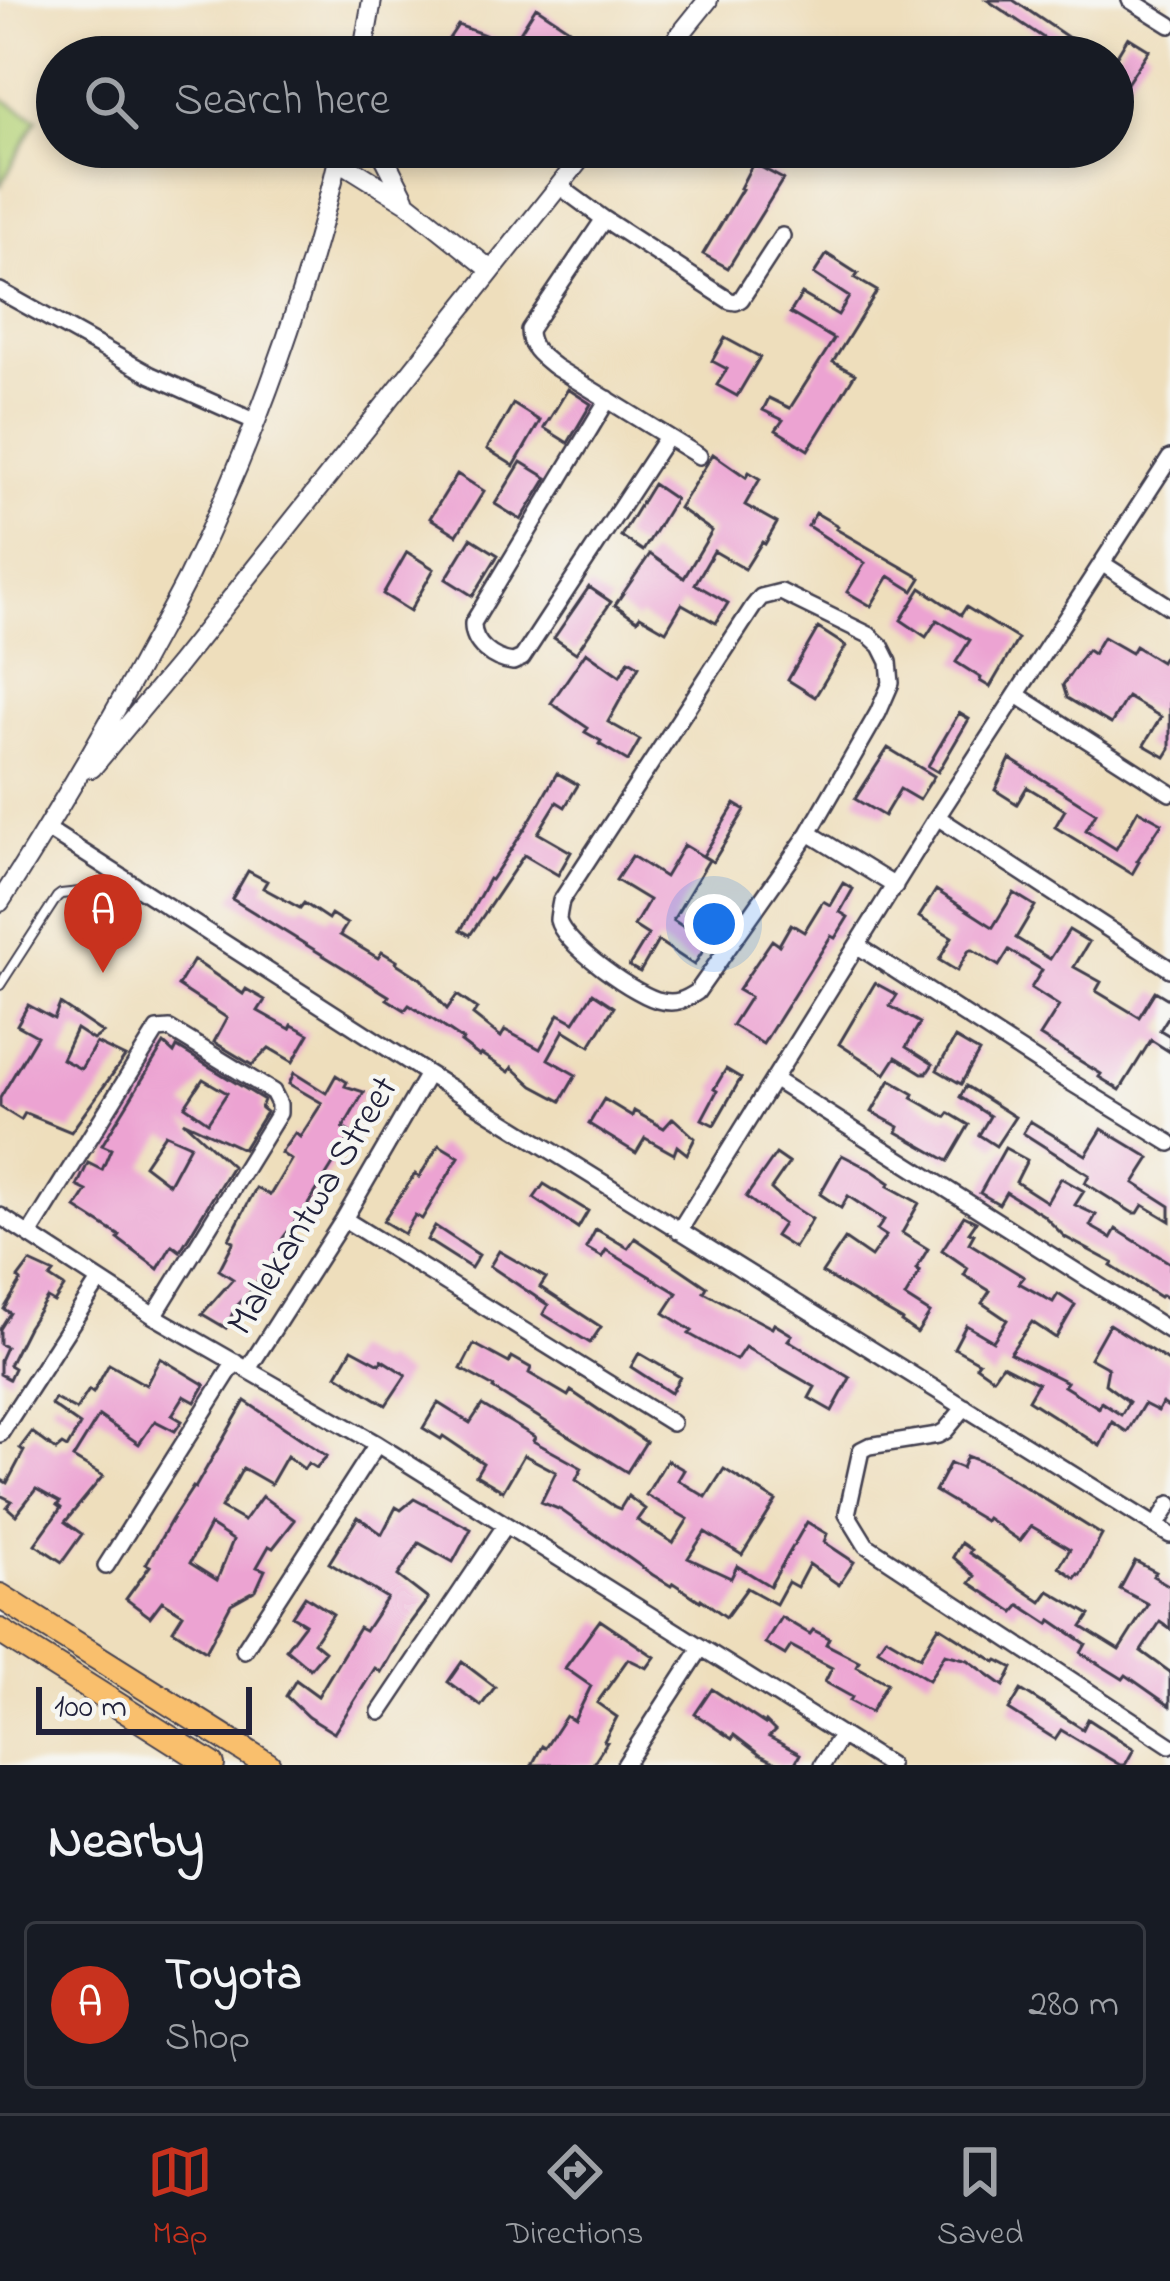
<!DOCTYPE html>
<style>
body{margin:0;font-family:"Indie Flower",sans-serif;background:#242831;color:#f1f3f6}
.scale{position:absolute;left:36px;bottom:30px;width:216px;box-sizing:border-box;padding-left:12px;border:6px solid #22223b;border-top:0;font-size:33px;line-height:42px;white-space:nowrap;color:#22223b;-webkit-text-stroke:9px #f6f6f2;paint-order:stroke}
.you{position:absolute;left:714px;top:924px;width:42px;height:42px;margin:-30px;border:9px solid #fff;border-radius:50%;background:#1a73e8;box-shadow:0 0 0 18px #1a73e833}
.badge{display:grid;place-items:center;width:78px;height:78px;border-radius:50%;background:#c8321e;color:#fff;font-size:39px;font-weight:700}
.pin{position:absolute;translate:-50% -99px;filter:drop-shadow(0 3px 6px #0008)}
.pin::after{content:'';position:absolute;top:63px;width:42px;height:36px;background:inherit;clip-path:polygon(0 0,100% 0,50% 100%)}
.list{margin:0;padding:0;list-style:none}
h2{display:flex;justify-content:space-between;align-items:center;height:156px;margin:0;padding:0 48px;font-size:51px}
h2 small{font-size:39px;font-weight:400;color:#9ea1a6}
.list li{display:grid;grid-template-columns:78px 1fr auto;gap:36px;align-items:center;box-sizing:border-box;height:168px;margin:0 24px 24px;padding:0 24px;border:3px solid #363941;border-radius:12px}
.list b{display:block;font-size:45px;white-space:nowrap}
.list p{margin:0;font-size:39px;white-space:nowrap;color:#9ea1a6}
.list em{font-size:39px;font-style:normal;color:#9ea1a6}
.icon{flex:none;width:66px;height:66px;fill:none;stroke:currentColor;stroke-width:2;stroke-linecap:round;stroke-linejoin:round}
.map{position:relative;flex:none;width:1170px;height:1765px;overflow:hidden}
.search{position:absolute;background:#171b24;box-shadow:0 6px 18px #0003;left:36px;right:36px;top:36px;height:132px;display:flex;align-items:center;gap:30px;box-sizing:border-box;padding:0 42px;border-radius:66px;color:#9ea1a6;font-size:45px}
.sheet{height:348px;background:#171b24}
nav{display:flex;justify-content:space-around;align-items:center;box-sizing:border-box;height:168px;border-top:3px solid #363941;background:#171b24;font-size:33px;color:#9ea1a6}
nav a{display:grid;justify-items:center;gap:6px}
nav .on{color:#c8321e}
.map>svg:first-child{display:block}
</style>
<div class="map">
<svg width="1170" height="1765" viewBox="0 0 1170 1765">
<rect width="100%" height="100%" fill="#f6f6f2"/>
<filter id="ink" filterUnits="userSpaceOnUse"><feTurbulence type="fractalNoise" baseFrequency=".00833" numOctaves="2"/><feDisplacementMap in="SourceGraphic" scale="24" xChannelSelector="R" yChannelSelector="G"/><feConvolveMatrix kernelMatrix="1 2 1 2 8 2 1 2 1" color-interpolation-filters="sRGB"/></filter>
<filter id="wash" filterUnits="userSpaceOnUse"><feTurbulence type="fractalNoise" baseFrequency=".004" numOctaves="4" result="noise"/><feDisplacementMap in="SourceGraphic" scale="48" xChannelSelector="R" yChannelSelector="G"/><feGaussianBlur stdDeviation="2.7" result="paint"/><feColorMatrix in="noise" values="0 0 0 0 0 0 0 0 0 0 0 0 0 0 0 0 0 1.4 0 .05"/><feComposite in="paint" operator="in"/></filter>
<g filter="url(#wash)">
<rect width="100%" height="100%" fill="#eedebc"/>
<path fill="#b5d379" stroke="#6c7a5a" stroke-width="3" d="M0,97l37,22 -37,68z"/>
<g id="blocks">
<path fill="#eca3d2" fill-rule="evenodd" d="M987,0h26l84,57h-25z
M536,7l33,22 -14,22 -5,-3 -3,9h-81l-18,-17 10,-15 54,20z
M1128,37l21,13 -25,38 -11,-7v-19z
M753,163l30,16 -55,89 -25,-14 39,-65 -2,-1z
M827,254l31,20 -3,4 22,13 -44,71 22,12 -47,76 -32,-20 7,-10 -20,-10 6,-12 21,10 44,-69 -44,-26 12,-19 36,21 11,-18 -35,-23z
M725,338l35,19 -23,39 -20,-11 10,-16 -15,-8z
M568,389l23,15 -23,39 -24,-15z
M513,404l27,17 -26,45 -27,-17z
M713,454l33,23 3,-5 11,7 -15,26 32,18 -12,21 -3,-2 -17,27 -31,-18 -19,33 33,19 -12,20 -34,-19 -16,27 -26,-15 -3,4 -22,-15 35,-51 34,24 28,-47 -33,-23z
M521,462l26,16 -26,42 -26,-16z
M457,474l27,17 -27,44 -27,-17z
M653,484l22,15 -32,52 -22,-15z
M816,513l22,13 -2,3 85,49 -8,13 -24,-15 -18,30 -24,-14 18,-29 -57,-37z
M471,538l27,17 -25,41 -27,-17z
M407,552l27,17 -24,42 -27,-17z
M589,587l22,15 -35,51 -22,-15z
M921,588l40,27 5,-8 52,32 -28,48 -10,-6 1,-3 -25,-16 14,-22 -33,-20 -11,17 -25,-17z
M818,628l28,18 -31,51 -27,-17z
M1103,637l28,16 4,-7 26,16 9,-15v102l-5,8 -21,-12 17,-28 -34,-20 -16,27 -44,-26 -4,-13 24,-35 6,4z
M586,652l34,24 9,-16 10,6 -31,56 32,18 -12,21 -29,-17 2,-3 -16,-9 3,-4 -37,-25z
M959,713l10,6 -31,53 -10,-6z
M888,748l46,28 -15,24 -19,-11 -16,27 -29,-17z
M1010,759l86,54 -10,17 30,19 22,-39 24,13 -25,38 2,1 -7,12 -77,-47 10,-17 -38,-23 -10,17 -22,-14z
M557,773l21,12 -13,22 -8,-5 -19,31 33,19 -13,23 -34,-20 -54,80 -9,-5 28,-51 2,1 35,-53z
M735,804l10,6 -32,52 -10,-6z
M684,845l25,15 -36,60 35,23 -14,22 -36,-24 -18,31 -11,-6 19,-31 -14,-9 15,-26 -33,-20 16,-24 33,21z
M248,871l19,10 -4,7 37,20 4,-5 24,16 3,-5 16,10 -7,11 38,23 4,-6 15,9 -1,2 25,16 26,30 10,-14 20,14 -4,6 28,22 4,-7 35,19 19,-35 15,8 19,-29 21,14 -24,39 -26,-16 -16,29 28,16 -15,26 -28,-15 -21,-19 -3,5 -28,-18 -2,2 -18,-14 2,-2 -28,-19 -26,-16 -4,5 -18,-11 2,-3 -157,-97z
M843,883l10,6 -13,23 8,5 -13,21 -4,-2 -68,108 -31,-19 18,-28 -12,-7 34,-50 7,5 12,-21 13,8 19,-31 7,4z
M936,890l57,37 21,-34 21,13 -19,32 34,21 19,-29 20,12 -15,25 27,15 -5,9 43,26 16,-26 15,9v14l-10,16 10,6v16l-19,-12 -31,50 -21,-13 2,-3 -61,-38 19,-30 -28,-18 11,-18 -33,-20 -10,16 -26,-16h-4l-12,21 -18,-11 13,-23 -33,-20z
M194,960l49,34 3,-5 19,11 -7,11 32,18 2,-4 17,9 -16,28 -24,-14 -17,17 -38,-23 13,-24 -49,-32z
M875,983l22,12 -7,11 30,17 -14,24 27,17 -6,9h-5l-26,-16 -11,17 -46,-30z
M60,1004l43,29 -10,7 -17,-11 -14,30 19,10 15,-26 29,14 -54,75 -46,-19 -4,7 -21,-13v-9l37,-62 -20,-11 11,-20 26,14z
M955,1038l24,14 -18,32 -24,-14z
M164,1044l10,9 3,-6 87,53 -3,8 5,4 -23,37 -60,-28 49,45 -52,85 -8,-6 -14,24 -40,-30 2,-3 -44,-28 11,-17 -10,-5 11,-23 14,7 9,-21 -9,-4zM203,1079l24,14 -19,29 -23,-16zM165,1134l25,11 -21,39 -25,-19z
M726,1069l15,9 -27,47 -12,-6 15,-28 -3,-2z
M294,1073l32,20 10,-18 11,7 -2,4 19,6 -21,36 9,6 -45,72 -24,32 -13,28 -2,-1 -17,26 -16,17 -9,20 -24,-14 31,-35 -14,-9 15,-29 -5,-2 27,-51 14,7 21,-35 -10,-7 14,-20 5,4 22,-34 -33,-19z
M890,1080l24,14 -2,4 34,19 3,-4 20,12 -21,36 -51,-29 2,-5 -27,-15z
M966,1086l49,31 -19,29 -17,-11 11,-19 -30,-19z
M604,1099l28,17 2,-5 30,17 9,-10 22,20 -8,16 -10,-8 -3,8 -29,-16 -9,15 -47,-29z
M1030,1121l56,34 16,-26 48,29 -16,25 36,23v15l-27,-16 -5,8h-5l-48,-30 4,-8 -66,-42z
M439,1145l20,12 -37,62 -7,-4 -11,19 -21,-13 32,-47 4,3z
M1005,1148l22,12 -11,22 31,20 14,-24 23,13 -9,14 21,10 -6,11 21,12 5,-9 54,34v37l-8,-5 -2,2 -49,-31 2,-3 -48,-26 -22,-22 -37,-23 -7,12 -19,-11z
M776,1154l13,9 -18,26 13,12 28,18 -18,29 -19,-12 8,-12 -37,-27z
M842,1155l31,16 17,12 -2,3 31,17 -17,30 26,16 -12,20 4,3 -15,25 25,16 -13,20 -16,-11 1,-2 -80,-47 23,-34 26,18 15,-21 -9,-6 7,-10 -36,-24 -7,12 -21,-14z
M544,1184l44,27 -10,17 -44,-30z
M964,1216l12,6 -7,10 5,2 -5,9 55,34 -5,6 34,19 5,-8 17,11 -19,33 -24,-16 -22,31 57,29 -3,4 35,22 2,-6 20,13 8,-13 -24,-18 3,-16 -18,-10 19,-34 61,38v46l-8,-5 -4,8 -14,-7 -17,28 -15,-10 -12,24 -72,-46 10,-17 -36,-18 -9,13 -17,-12 3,-4 -25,-14 12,-23 27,16 14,-21 -25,-17 8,-12 -26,-16 4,-7 -26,-18z
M435,1226l44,29 -8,13 -44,-28z
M596,1229l32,19 7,-10 72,49 -3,5 68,36 2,-4 18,11 -4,5 62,38 -18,33 -23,-13 6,-11 -70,-40 -9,13 -47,-26 3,-3 -28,-18 13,-20 -71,-43 -4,7 -16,-9z
M499,1251l47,27 -6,9 61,40 -11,16 -47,-29 5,-9 -58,-39z
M30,1262l24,11 -4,5 14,9 -10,15 -7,-4 -19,29 -19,38 5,3 -5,11 -9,-5v-14l6,-13 -6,-3v-15l10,-16 -6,-4 17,-28 -3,-3z
M474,1344l35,19 3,-6 19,11 -2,5 39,23 3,-5 75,51 -19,30 -134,-83 1,-2 -33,-18z
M352,1349l28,15 2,-4 24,15 -20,30 -49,-30z
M639,1353l41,24 -9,16 -40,-26z
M160,1358l45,27 -10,17 -11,-6 -12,19 10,6 -7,10 -20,-10 -16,23 -40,-28 -26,42 30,18 -38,46 17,12 -20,28 -27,-18 26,-36 -4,-3 3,-3 -24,-13 -20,26 -9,-8 5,-6 -12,-6v-16l7,4 17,-32 -4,-3 12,-16 24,18 6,-5 5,3 13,-23 -29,-20 4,-6 21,11 13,-20 4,3 16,-29 37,21z
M245,1401l82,55 -11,12 -8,-5 -4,6 -17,-13 -16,28 -28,-16 -22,40 23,13 18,-25 33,24 -22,28 -4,-2 -12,21 8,3 -9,20 -25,14 -25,47 -33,-21 10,-16 -21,-13 -12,16 -24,-18 24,-33 -4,-2 26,-45 21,-32 2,1zM210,1525l23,15 -16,40 -27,-17z
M438,1403l32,20 12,-18 53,32 -2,4 49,27 -6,12 39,27 5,2 8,-13 17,13 -8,11 36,23 15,-24 -42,-24 21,-35 17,10 -6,10 28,17 18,-28 52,32 -34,54 -37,-23 -17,26 43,20 6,-12 33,20 37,-64 20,12 -3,8 30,20 -15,23 -30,-21 -12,23 -9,-5 -12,22 -29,-16 -21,29 -25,-18 -1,2 -27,-18 -2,3 -18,-11 -92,-65 -20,-8 15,-30 -32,-17 -21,36 -27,-16 7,-12 -40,-27 -2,3 -18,-11z
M967,1456l23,9 112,70 -22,40 -2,-1 -3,4 -16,-11 11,-18 -39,-23 -11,15 -33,-23 -2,3 -50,-30 15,-28 12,5z
M414,1499l57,30 -18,33 -34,-19 -21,33 30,23 -21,28 -26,45 -6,-4 -41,65 -26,-16 -22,-21 10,-16 22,16 41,-68 6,3 22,-33 -58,-35 29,-46 24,17 14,-27 5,3z
M961,1543l10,7 -2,3 72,49 8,-11 41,24 -8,12 37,23 29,-46 -28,-15 15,-28 21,11 -3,4 17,10v43l-10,-7 -19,29 29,21v34l-44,-31 -3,4 -42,-26 5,-9 -35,-24 -2,4 -29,-19 -6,7 -44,-29 5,-7 -22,-19z
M305,1596l28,18 -19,28 11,9 -15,18 -24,-20 19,-25 -13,-8z
M781,1617l29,17 3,-4 16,8 -3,6 33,17 -3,5 31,17 -16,29 -21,-11 2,-4 -27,-15 7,-14 -41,-22 -6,9 -20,-12z
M600,1620l55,37 -8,11 -19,-9 -31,44 20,14 -13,24 3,1 -15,23h-60l10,-19 3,2 21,-32 8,5 17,-35 -26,-18z
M939,1626l57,36 2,-2 15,8 -9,18 -36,-26 -23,-6 -16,26 -51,-31 8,-12 34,20z
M462,1662l33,25 -14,19 -33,-24z
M712,1689l53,35 1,-2 9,9 -6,6 31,17 -6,11h-14l-20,-10 -26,-20 -2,4 -37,-25z
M1021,1690l62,39 5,-10 46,30 -9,16h-5l-59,-35 -6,9 -46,-29z"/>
</g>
</g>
<g filter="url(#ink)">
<use href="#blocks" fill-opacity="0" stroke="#413e4e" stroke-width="3"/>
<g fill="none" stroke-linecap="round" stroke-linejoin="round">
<g stroke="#413e4e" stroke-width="12">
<path id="service" d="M0,985l57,-88 4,-3 28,-3 31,-14"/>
</g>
<g stroke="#413e4e" stroke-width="20">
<path id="minor" d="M1130,0l40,25
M559,186l45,33 126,82 6,1 5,-3 41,-63
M604,219l-75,111c0,18 12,26 26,37l144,89
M0,291l151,84 105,47
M608,399l-135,224c-1,21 20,37 40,39l9,-4 145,-221
M1103,564l67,43
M781,592l88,43 12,11 8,16 2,21 -13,30 -69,120 -112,159c-12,8 -21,12 -35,9 -23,-3 -99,-57 -104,-81 0,-4 2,-14 3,-19l192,-294 8,-10z
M1017,695l153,98
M937,817l233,152
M47,829l381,245 742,461
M809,833l86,53
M858,946l186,120 126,77
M775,1080l395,251
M0,1216l154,100 223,128 512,321
M344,1219l328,204
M679,1231l258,-414 233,-359
M29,1235l128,-205 13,-1 103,63 6,12v9l-125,203
M248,1369l96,-150 84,-145
M965,1407l-20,24 -7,4 -69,11 -8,4 -14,64 19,31 304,200
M0,1434l99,-153
M1156,1526l14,-22
M106,1566l129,-204
M244,1650l133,-206
M380,1712l125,-186
M625,1765l76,-117
M822,1765l19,-30"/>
</g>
<g stroke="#413e4e" stroke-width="22">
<path id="tertiary" d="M362,57l10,-57
M662,57l46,-57
M379,147l26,51
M338,160l69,43 84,67
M92,768l86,-103 412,-518
M0,902c50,-77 96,-156 140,-236 16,-30 33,-59 48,-89 66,-137 119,-282 153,-430"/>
</g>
<g stroke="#413e4e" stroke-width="28">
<path id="primary" d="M0,1596l268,169
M0,1631l212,134"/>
</g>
<use href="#service" stroke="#fff" stroke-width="8"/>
<use href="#minor" stroke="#fff" stroke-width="15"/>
<use href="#tertiary" stroke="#fff" stroke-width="18"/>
<use href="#primary" stroke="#f9bf6d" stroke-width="24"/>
</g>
</g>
<g text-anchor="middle" stroke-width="9" stroke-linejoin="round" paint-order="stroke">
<g font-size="39" fill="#22223b" stroke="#f6f6f2">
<text transform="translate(310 1204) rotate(-59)" y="14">Malekantwa Street</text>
</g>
</g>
</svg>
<div class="scale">100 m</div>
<div class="you"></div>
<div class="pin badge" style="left:103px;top:973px">A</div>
<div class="search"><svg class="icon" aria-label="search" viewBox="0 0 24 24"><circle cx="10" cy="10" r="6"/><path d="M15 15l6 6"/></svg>Search here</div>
</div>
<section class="sheet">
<h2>Nearby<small></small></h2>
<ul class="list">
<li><span class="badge">A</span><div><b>Toyota</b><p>Shop</p></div><em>280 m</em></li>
</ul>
</section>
<nav>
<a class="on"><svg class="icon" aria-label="map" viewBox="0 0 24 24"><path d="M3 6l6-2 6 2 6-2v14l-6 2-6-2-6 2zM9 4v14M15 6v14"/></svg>Map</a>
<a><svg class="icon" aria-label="directions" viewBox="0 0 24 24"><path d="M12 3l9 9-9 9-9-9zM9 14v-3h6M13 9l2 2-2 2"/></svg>Directions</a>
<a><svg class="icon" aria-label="saved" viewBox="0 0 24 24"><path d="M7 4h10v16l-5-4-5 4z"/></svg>Saved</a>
</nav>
